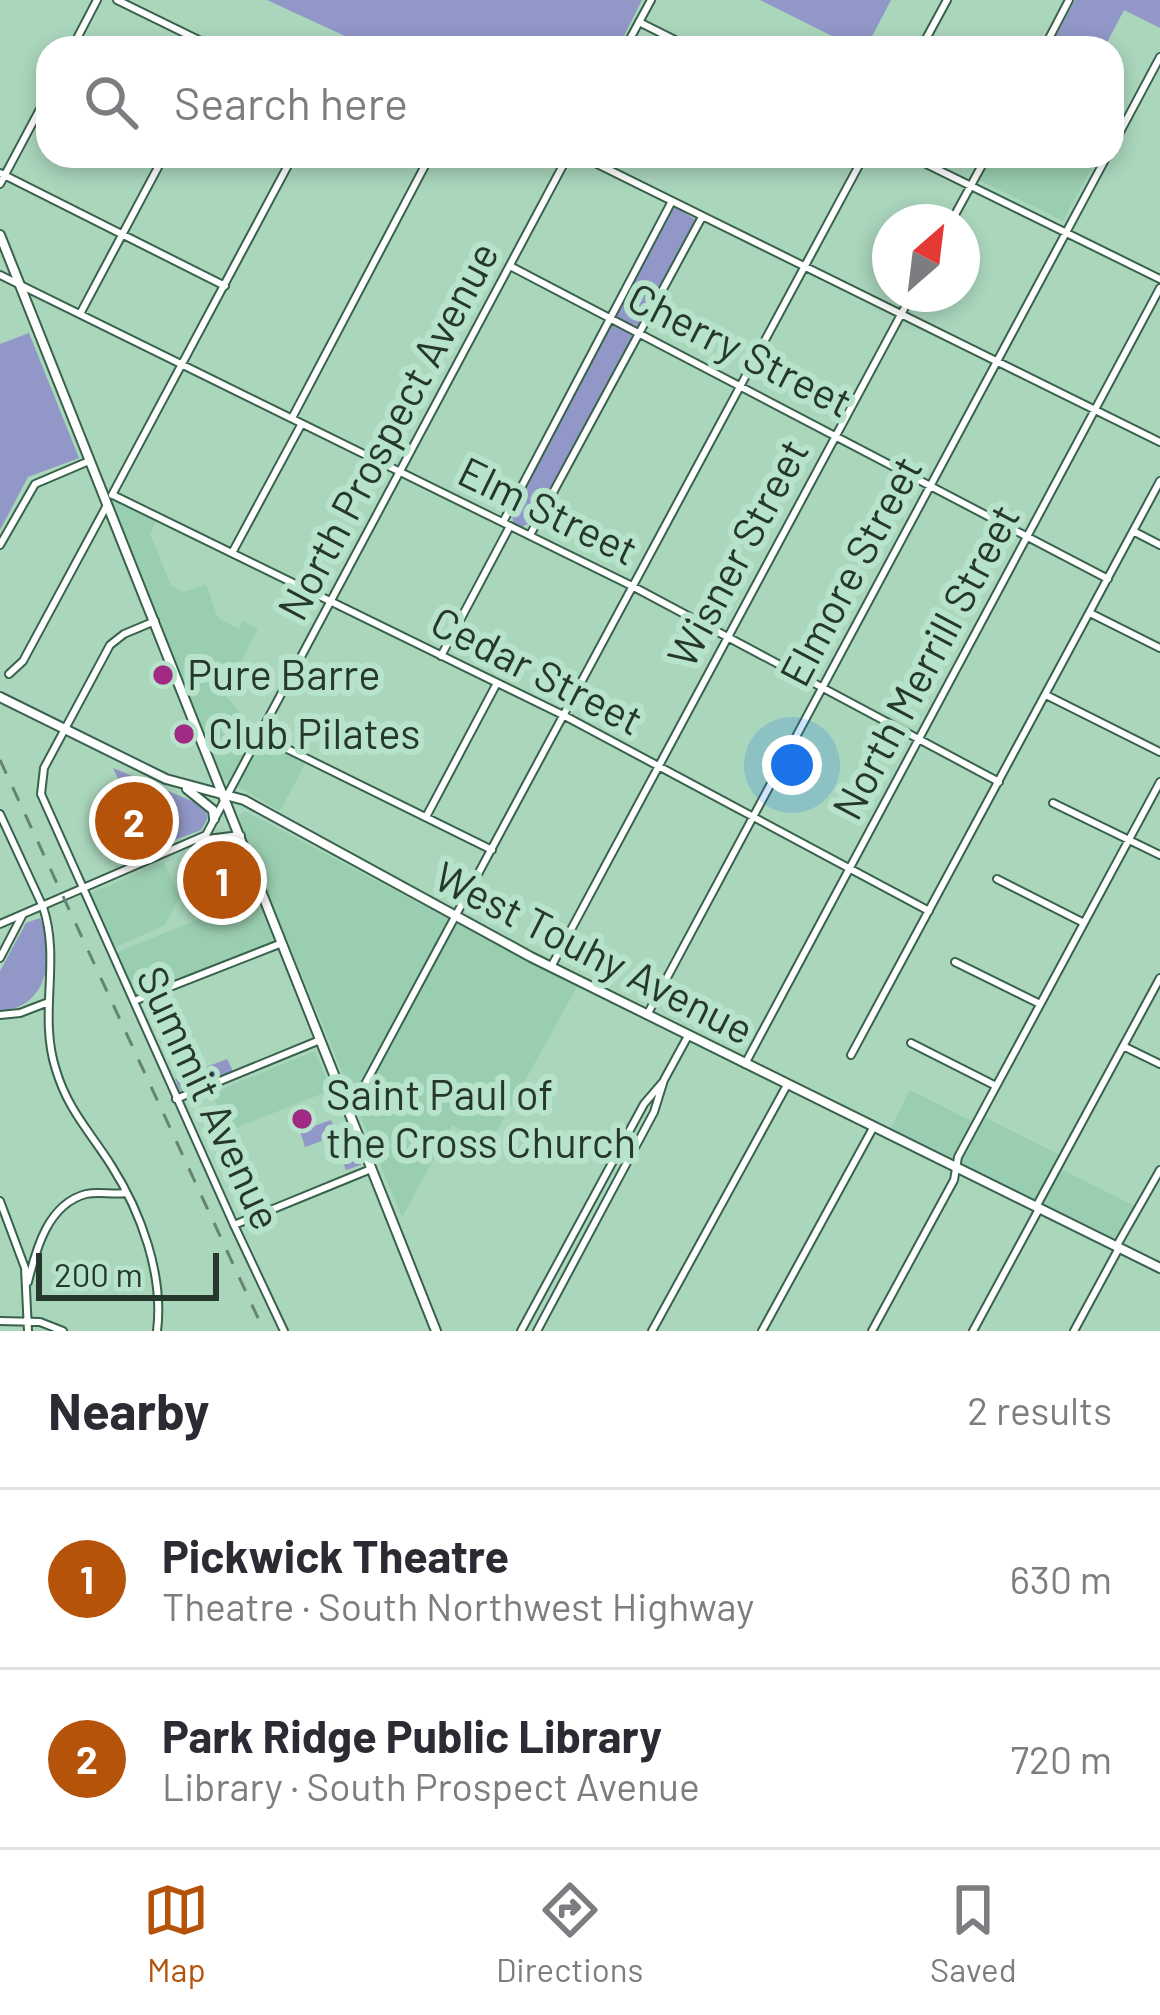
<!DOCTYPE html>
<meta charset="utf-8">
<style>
body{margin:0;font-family:Barlow,sans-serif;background:#f2f2f3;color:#2b2b33}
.compass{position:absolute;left:872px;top:204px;width:108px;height:108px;border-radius:50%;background:#fff;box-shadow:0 6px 18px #0003;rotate:28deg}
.scale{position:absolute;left:36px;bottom:30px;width:183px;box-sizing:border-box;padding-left:12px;border:6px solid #26382e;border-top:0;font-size:33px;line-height:42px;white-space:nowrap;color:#26382e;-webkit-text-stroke:9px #b6e3c9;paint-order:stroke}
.you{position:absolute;left:792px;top:765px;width:42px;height:42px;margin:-30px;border:9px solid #fff;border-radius:50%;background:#1a73e8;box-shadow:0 0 0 18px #1a73e833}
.badge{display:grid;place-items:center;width:78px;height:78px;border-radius:50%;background:#b45309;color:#fff;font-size:39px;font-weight:700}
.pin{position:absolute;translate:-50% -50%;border:6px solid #fff;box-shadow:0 3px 12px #0006}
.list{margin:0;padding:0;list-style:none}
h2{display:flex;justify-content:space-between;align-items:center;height:156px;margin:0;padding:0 48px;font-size:51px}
h2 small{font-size:39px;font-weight:400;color:#7c7c81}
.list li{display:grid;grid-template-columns:78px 1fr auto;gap:36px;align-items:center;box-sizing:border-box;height:180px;padding:0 48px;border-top:3px solid #e1e1e2}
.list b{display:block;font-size:45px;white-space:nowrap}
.list p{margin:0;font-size:39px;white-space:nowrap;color:#7c7c81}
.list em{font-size:39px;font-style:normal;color:#7c7c81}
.icon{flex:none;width:66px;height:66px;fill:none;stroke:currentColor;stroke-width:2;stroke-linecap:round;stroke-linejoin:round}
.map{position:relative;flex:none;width:1160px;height:1331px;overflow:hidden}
.search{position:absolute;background:#fff;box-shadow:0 6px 18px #0003;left:36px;right:36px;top:36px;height:132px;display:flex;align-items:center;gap:30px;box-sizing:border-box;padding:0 42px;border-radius:36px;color:#7c7c81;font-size:45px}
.sheet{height:516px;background:#fff}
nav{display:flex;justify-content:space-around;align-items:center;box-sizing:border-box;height:168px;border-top:3px solid #e1e1e2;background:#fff;font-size:33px;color:#7c7c81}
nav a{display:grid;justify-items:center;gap:6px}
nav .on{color:#b45309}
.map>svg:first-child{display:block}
</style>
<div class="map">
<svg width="1160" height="1331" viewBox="0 0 1160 1331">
<rect width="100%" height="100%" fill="#aad6bc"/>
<path fill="#9aceb0" d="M992,156h106l-35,65 -84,-41z
M115,494l44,22 -9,18 21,52 13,6 22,-8 12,34 21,11 4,-8 15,8 -34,65 33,39 49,29 -26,49 -58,-33 -111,-278z
M245,811l332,176 -88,158 -37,-20 -50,92 -162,-392 -1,-10z
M164,862l16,35 -15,28 -53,24 -23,-55z
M255,896l21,46 -140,56 -21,-45z
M315,1051l16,39 -103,41 -16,-38z
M910,1090l63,32 5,-8 88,44 -5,11 78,39 -17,34 -232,-112z"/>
<path fill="#9197c6" d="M267,0h375l-24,48h-247z
M760,0h131l-25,48h-10z
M1075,0h85v28l-36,-18 -20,38h-55z
M676,207l20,13 -161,300 -13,7 -9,-4 -1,-13 160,-301z
M29,333l50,125 -51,19 -28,53v-186z
M113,768l93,39 1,13 -6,10 -50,19 -6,-17 9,-4 -8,-33 -19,3z
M40,918c16,37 8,90 -40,93v-40l26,-48z
M227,1059l6,12 -53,20 -5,-12z
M331,1120l6,14 9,-3 15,34 -15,5 -2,-5 4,-3 -9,-21 -5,1 -2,-5 -27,10 -5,-16z"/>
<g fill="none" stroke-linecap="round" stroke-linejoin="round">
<g stroke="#39624c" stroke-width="10">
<path id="minor" d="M117,0l98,48
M639,22l52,26
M72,48l25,-48
M353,48h7
M921,48l26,-48
M1044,48l25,-48
M1112,147l48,-90
M581,156l579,286
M910,156l250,123
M0,173l225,113
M0,184l48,-90
M951,222l36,-66
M510,266l598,313
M0,275l632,311 367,196
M80,314l84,-158
M292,418l138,-262
M112,495l181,-339
M113,495l450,220 366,196
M503,522l169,-321
M1133,531l27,14
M530,535l172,-318
M0,545l35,-61 54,-23
M232,553l69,-128
M1090,613l70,35
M441,656l69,-130
M9,674l14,-13 83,-154
M1046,695l114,57
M261,736l231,114
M1053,803l107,52
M426,817l71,-134
M997,879l87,44
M43,907c18,54 -5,108 13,163 12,40 34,62 55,95 30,47 53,110 46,166
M0,958l22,-42
M955,962l85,42
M551,967l361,-673
M134,1001l148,-58
M0,1015l20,-2 26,-10
M647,1015l460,-859
M911,1043l85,43
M1123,1046l37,18
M851,1055l309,-574
M745,1064l415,-776
M176,1099l144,-59
M349,1114l515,-958
M0,1201l25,67 3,63
M1036,1207l124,-229
M1116,1247l44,-77
M28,1282c8,-33 20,-78 58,-88 13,-3 26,1 40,-1
M0,1321l40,1 23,9
M284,1331l-50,-106 137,-56
M521,1331l123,-227 18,-21
M537,1331l117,-219 10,-32 24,-44
M652,1331l135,-246
M762,1331l111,-203
M872,1331l82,-151 4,-23 202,-375
M973,1331l66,-122
M1074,1331l45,-83"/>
</g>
<g stroke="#39624c" stroke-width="10">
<path id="tertiary" d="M625,48l26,-48
M155,621l-31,13 -14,11 -66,123 -3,26 193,431
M0,814l43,93
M0,924l206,-89 362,-679"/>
</g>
<g stroke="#39624c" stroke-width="12">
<path id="secondary" d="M0,235l436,1096
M0,697l166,82 78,21 287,157 629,311
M187,789l26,21 1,9
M199,841l41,-5"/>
</g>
<use href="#minor" stroke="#fff" stroke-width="6"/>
<use href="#tertiary" stroke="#fff" stroke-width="6"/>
<use href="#secondary" stroke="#fff" stroke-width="8"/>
<path stroke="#668473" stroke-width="3" stroke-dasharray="15 15" stroke-linecap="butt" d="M0,760l264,571"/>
</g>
<g fill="#a12b84" stroke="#b6e3c9" stroke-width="4.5">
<circle cx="163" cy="675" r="12"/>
<circle cx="184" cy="734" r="12"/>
<circle cx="302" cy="1119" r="12"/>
</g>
<g text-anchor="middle" stroke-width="12" stroke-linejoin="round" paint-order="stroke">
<g font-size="42" fill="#26382e" stroke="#b6e3c9">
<text transform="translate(740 350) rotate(27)" y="15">Cherry Street</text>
<text transform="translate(388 431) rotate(-62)" y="15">North Prospect Avenue</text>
<text transform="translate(548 511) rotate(26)" y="15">Elm Street</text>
<text transform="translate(738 553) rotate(-62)" y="15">Wisner Street</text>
<text transform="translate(851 571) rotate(-62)" y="15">Elmore Street</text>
<text transform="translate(926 662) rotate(-62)" y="15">North Merrill Street</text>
<text transform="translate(537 671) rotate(27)" y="15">Cedar Street</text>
<text transform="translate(594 953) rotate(27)" y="15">West Touhy Avenue</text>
<text transform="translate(209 1098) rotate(65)" y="15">Summit Avenue</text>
</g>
<g font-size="42" fill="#26382e" stroke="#b6e3c9" text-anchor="start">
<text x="187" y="690">Pure Barre</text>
<text x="208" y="749">Club Pilates</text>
<text x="326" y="1110">Saint Paul of<tspan x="326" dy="48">the Cross Church</tspan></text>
</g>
</g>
</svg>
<svg class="compass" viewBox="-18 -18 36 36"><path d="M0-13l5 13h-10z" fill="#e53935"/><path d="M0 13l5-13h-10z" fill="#7c7c81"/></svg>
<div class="scale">200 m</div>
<div class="you"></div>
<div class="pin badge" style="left:222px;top:880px">1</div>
<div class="pin badge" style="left:134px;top:821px">2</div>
<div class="search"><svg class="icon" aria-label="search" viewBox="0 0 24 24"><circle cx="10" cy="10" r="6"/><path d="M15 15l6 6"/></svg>Search here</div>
</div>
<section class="sheet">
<h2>Nearby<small>2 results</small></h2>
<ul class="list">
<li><span class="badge">1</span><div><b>Pickwick Theatre</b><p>Theatre · South Northwest Highway</p></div><em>630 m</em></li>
<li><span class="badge">2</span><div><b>Park Ridge Public Library</b><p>Library · South Prospect Avenue</p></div><em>720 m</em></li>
</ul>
</section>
<nav>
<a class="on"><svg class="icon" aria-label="map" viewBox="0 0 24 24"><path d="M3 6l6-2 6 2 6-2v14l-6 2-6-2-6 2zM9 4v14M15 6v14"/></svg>Map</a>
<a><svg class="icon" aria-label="directions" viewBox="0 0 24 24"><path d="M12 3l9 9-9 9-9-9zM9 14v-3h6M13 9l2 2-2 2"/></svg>Directions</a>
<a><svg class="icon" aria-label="saved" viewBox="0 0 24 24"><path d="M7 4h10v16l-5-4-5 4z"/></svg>Saved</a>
</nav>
